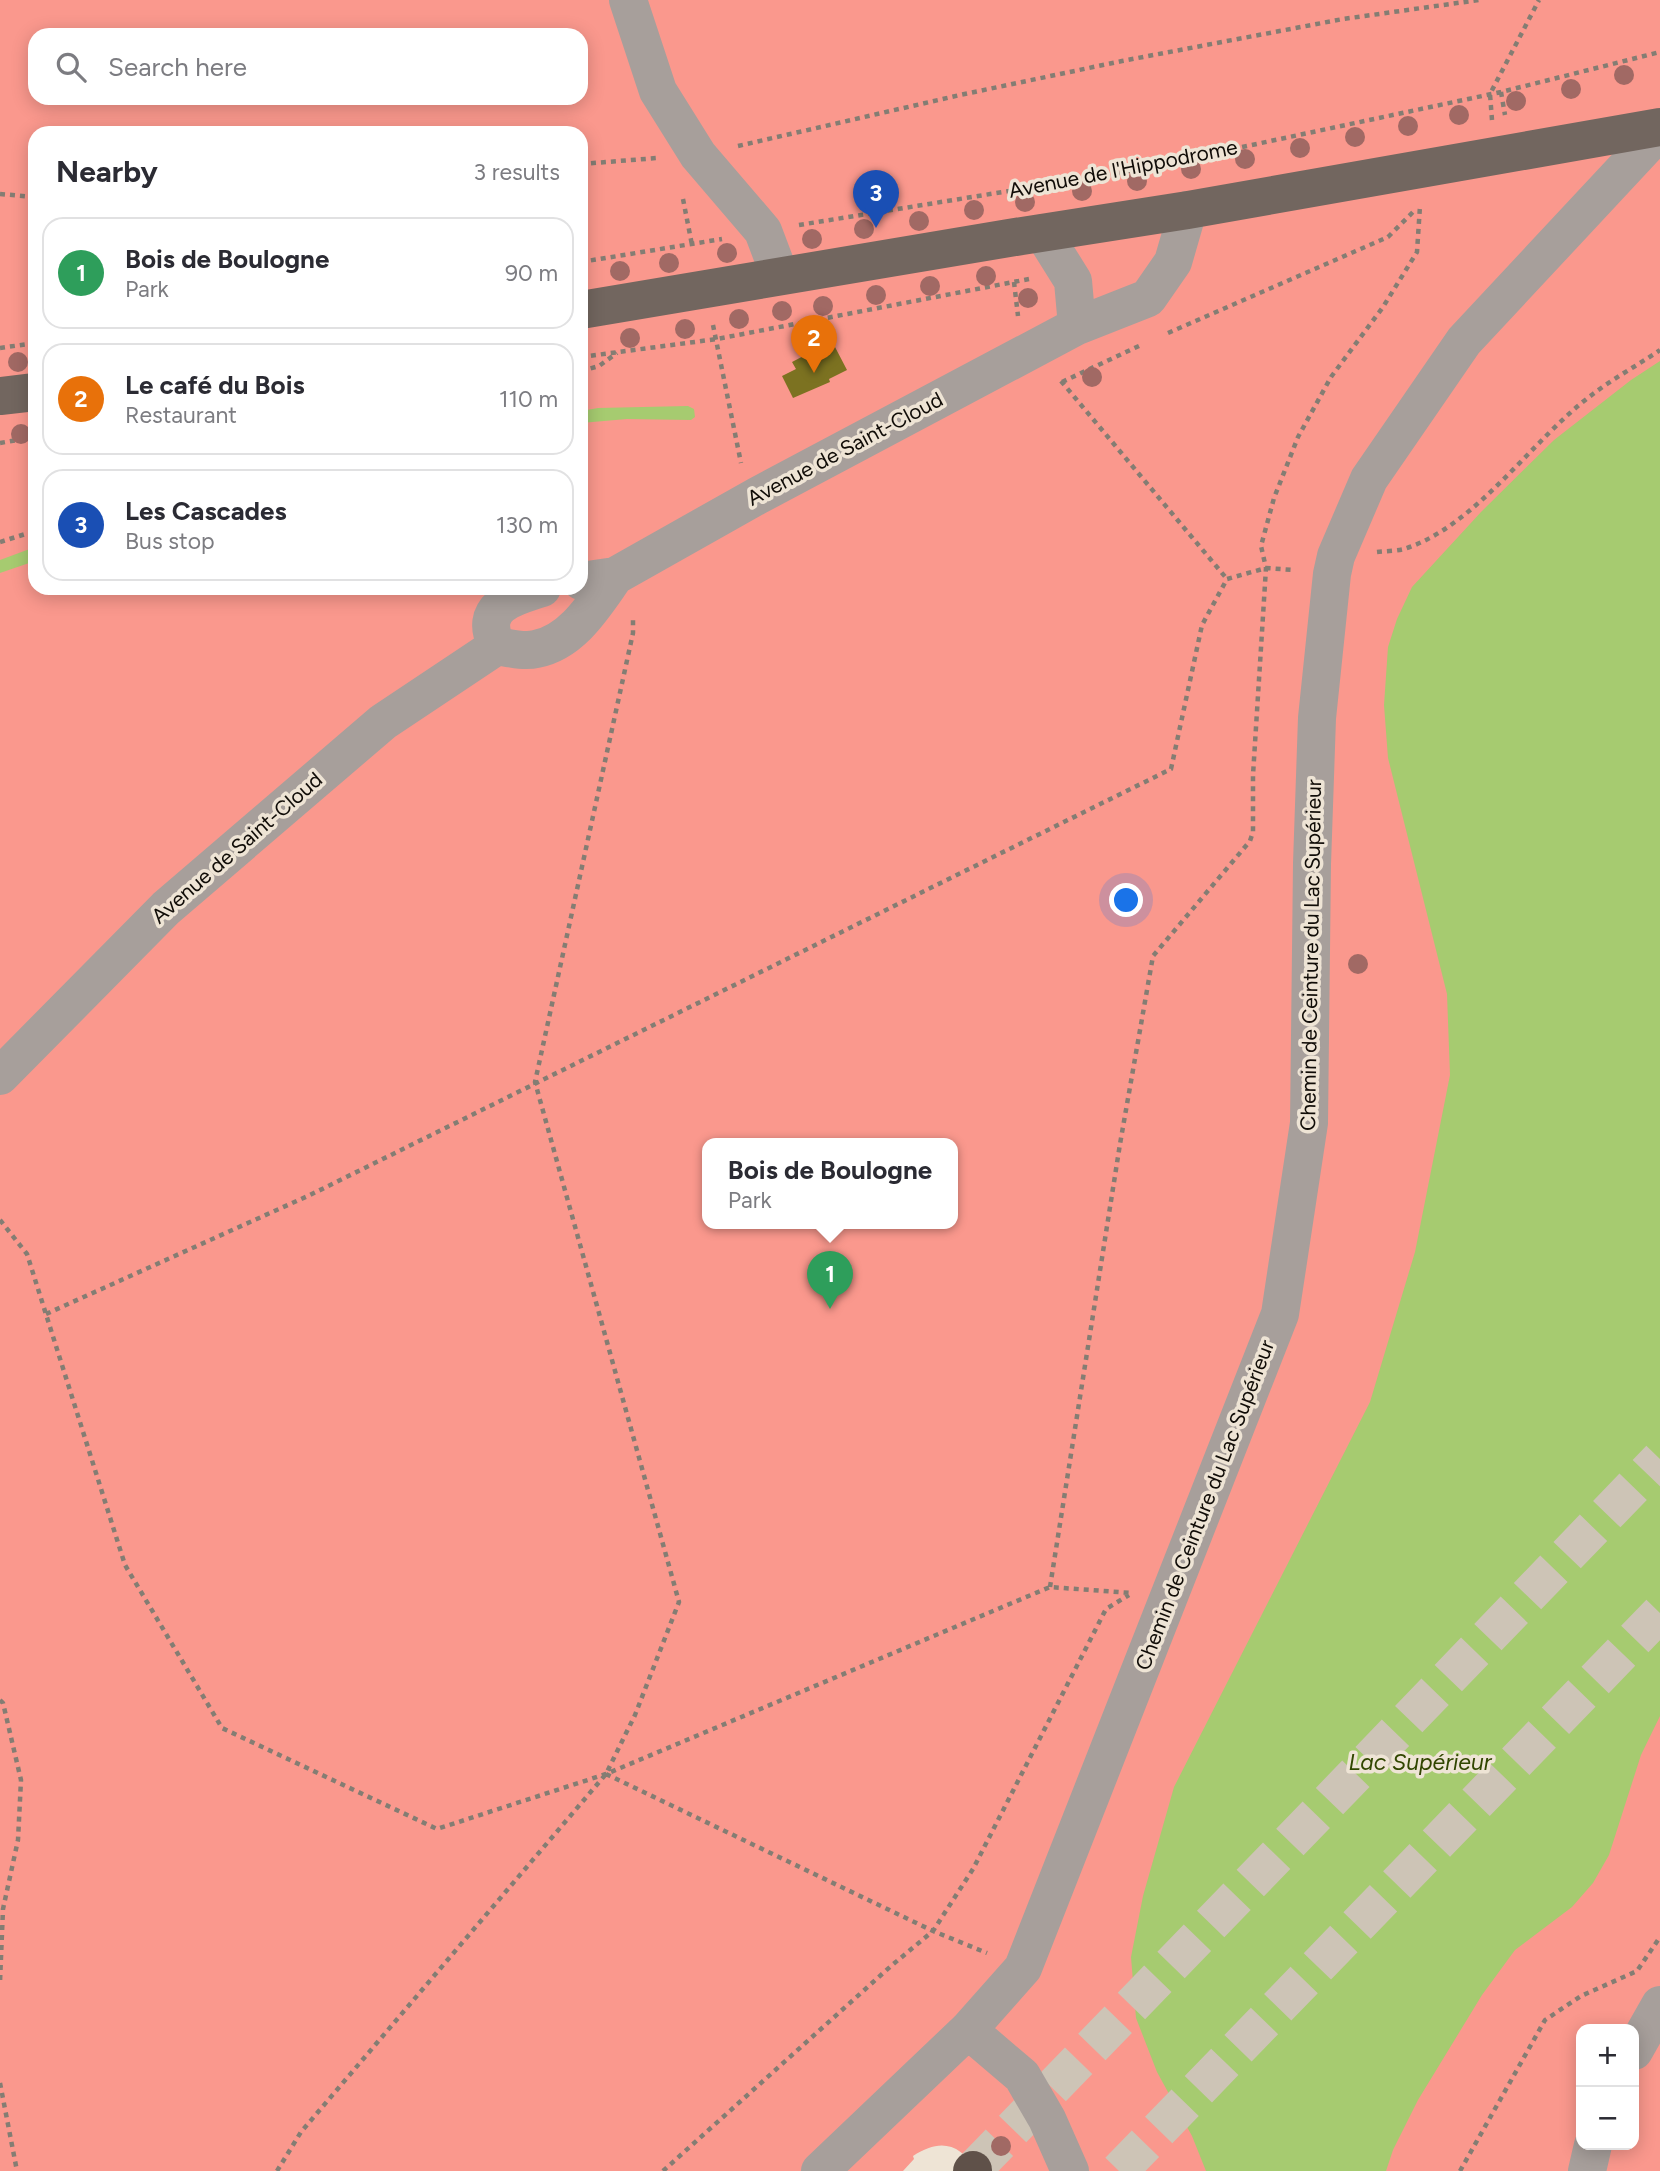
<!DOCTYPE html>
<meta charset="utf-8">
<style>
body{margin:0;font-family:Figtree,sans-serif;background:#f2f2f3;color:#2b2b33}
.controls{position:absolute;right:21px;bottom:21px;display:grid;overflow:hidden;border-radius:14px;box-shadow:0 4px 18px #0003}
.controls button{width:63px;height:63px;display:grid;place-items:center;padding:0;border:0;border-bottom:2px solid #e1e1e2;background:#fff;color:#2b2b33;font:35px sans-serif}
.you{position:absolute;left:1127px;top:901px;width:24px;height:24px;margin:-18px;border:5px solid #fff;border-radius:50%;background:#1a73e8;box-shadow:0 0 0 10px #1a73e833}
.badge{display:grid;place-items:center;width:46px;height:46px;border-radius:50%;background:#7c3aed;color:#fff;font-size:23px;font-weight:700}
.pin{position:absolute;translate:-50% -58px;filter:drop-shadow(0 2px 4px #0008)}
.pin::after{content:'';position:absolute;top:37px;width:24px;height:21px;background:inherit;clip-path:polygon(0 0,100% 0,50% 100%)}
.popup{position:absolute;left:702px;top:1138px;width:256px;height:91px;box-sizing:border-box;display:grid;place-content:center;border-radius:14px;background:#fff;filter:drop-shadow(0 2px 5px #0005);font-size:23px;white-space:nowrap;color:#7c7c81}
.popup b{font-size:26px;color:#2b2b33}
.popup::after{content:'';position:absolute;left:50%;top:100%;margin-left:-14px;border:14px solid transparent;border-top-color:#fff}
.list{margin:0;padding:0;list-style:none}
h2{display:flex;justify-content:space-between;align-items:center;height:91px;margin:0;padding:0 28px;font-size:30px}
h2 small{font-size:23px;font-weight:400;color:#7c7c81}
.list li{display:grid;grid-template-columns:46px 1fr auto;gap:21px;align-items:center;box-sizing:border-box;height:112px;margin:0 14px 14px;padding:0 14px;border:2px solid #e1e1e2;border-radius:21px}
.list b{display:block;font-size:26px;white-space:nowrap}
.list p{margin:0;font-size:23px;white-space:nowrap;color:#7c7c81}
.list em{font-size:23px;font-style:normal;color:#7c7c81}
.icon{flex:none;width:38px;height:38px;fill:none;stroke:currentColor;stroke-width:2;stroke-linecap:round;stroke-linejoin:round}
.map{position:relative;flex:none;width:1660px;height:2171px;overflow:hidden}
.search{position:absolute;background:#fff;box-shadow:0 4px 18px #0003;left:28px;top:28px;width:560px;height:77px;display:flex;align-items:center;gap:18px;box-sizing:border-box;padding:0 24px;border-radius:21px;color:#7c7c81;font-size:26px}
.panel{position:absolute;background:#fff;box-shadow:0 4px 18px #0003;left:28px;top:126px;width:560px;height:469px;border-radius:21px}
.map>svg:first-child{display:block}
</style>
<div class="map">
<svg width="1660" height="2171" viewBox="0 0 1660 2171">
<rect width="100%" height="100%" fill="#eee4d5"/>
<path fill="#fa988d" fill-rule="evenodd" d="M0,0h1660v2171h-683c-17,-28 -37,-33 -64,-15l1,3 -11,12h-903zM35,35h546v63h-546zM35,133h546v455h-546zM708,1143h244v80h-244zM1581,2029h53v116h-53z"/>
<path fill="#a6cb70" d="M1660,361v1355l-19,39 -32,100 -16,28 -21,24 -57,43 -33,45 -64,105 -25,50 -7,21h-180l-14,-35 -35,-64 -21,-54 -5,-61 12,-61 31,-109 196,-385 45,-150 35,-177 -3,-81 -59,-236 -4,-53 4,-58 9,-28 15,-32 69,-75 73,-72 77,-60z
M688,406l6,3 1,8 -4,3 -64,-1 -46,4v-12l17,-3z
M35,547v14l-35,12v-13z"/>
<path fill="#7c7221" d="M835,347l12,23 -18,9 1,3 -37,16 -11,-22 14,-7 -4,-7 23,-12 3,6z"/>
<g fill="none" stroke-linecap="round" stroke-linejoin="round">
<path stroke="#cdc4b6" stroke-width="38" stroke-dasharray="38 19" stroke-linecap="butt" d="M973,2170l687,-711
M1119,2171l541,-558"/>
<path stroke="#847d73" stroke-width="4.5" stroke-dasharray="5 5" stroke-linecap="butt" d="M1501,92l4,23
M1492,120l-2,-26 49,-94
M738,146l222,-51 162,-34 221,-42 136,-19
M581,164l76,-6
M0,194l35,3
M683,199l9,46
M799,225l321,-52 381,-81 159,-40
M581,262l141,-23
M1014,282l4,34
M713,325l28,138
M1168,333l220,-96 27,-27
M0,348l35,-5
M581,357l136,-18 312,-60
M581,371l18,-5 18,-13
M1061,381l166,198
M1062,382l79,-37
M0,443l35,-6
M0,542l35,-11
M1377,552c9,-1 19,-1 27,-3 73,-23 128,-110 189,-155 21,-16 45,-29 67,-44
M0,1220l27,34 98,311 97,163 215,101 169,-55 444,-187 81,6
M46,1314l264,-119 861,-426 31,-144 25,-46 39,-11 28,2
M1050,1587l70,-443 33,-188 97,-115 3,-9v-57l13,-207 -5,-22 13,-48 24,-61 33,-60 52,-70 34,-55 3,-46
M0,1700l3,3 18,77 -3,60 -15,69 -3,73
M606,1774l327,157 54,22
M0,2083l17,88
M277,2171l24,-39 305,-358 29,-59 44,-113 -144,-520 98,-449v-14
M663,2171l228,-205 42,-35 40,-62 133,-260 23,-14
M1460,2171l85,-151 36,-24 56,-25 23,-34"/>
<path stroke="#a79f9b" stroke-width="38" d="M628,0l30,91 40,64 65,76 17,45
M1043,233l30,48 4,45
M581,581l34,-5 142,-80 320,-170 71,-28 25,-36 15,-52
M542,588c-30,9 -65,19 -45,58 12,2 27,6 39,3 37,-7 59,-45 79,-73
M0,1076l166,-168 217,-186 114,-76
M968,2030l54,46 25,43 23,52
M1634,2051l26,-46
M820,2171l148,-141 55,-62 257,-654 29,-191 3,-259 5,-146 15,-144 4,-18 33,-77 95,-138 196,-210
M1587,2171l6,-26"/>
<path stroke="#72665f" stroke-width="38" d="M581,310l428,-72 179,-28 472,-83
M0,396l35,-4"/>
<path stroke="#5f5149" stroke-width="38" d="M972,2171l1,-1"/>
</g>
<g fill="#a16964">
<circle cx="1624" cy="75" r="10"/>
<circle cx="1571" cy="89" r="10"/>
<circle cx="1516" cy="101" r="10"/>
<circle cx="1459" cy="115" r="10"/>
<circle cx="1408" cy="126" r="10"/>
<circle cx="1355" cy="137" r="10"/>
<circle cx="1300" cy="148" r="10"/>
<circle cx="1245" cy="159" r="10"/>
<circle cx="1191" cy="169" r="10"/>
<circle cx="1137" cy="181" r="10"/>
<circle cx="1082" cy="191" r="10"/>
<circle cx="1025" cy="202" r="10"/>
<circle cx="974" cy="210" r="10"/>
<circle cx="919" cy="221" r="10"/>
<circle cx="864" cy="229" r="10"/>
<circle cx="812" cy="239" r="10"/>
<circle cx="727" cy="253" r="10"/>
<circle cx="669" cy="263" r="10"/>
<circle cx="620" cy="271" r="10"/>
<circle cx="986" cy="276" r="10"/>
<circle cx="930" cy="286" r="10"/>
<circle cx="876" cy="295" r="10"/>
<circle cx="1028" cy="298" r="10"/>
<circle cx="823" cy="306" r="10"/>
<circle cx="782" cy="311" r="10"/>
<circle cx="739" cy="319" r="10"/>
<circle cx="685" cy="329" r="10"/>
<circle cx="630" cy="338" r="10"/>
<circle cx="18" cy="362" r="10"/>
<circle cx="1092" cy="377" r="10"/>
<circle cx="21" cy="434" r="10"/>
<circle cx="1358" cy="964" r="10"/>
<circle cx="1001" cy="2146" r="10"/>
</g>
<g text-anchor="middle" stroke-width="7" stroke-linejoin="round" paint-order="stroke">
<g font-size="21" fill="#100c07" stroke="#eee4d5">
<text transform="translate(1123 169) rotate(-11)" y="7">Avenue de l'Hippodrome</text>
<text transform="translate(845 449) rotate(-28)" y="7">Avenue de Saint-Cloud</text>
<text transform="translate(237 848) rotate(-41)" y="7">Avenue de Saint-Cloud</text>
<text transform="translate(1311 955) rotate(-89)" y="7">Chemin de Ceinture du Lac Supérieur</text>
<text transform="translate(1205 1505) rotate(-69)" y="7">Chemin de Ceinture du Lac Supérieur</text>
</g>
<g font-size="23" font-style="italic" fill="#314600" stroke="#eee4d5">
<text x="1420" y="1770">Lac Supérieur</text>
</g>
</g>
</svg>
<div class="controls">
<button>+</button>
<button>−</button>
</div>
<div class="you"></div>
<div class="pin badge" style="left:830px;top:1309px;background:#2e9e5b">1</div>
<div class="popup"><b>Bois de Boulogne</b>Park</div>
<div class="pin badge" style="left:814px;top:373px;background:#e8710a">2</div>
<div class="pin badge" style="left:876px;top:228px;background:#1a4fb4">3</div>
<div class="search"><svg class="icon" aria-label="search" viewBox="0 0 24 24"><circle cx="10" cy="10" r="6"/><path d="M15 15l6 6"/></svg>Search here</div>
<section class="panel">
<h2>Nearby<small>3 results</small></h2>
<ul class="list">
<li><span class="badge" style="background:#2e9e5b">1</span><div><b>Bois de Boulogne</b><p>Park</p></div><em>90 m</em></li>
<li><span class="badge" style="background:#e8710a">2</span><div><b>Le café du Bois</b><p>Restaurant</p></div><em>110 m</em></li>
<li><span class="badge" style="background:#1a4fb4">3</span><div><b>Les Cascades</b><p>Bus stop</p></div><em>130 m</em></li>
</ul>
</section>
</div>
